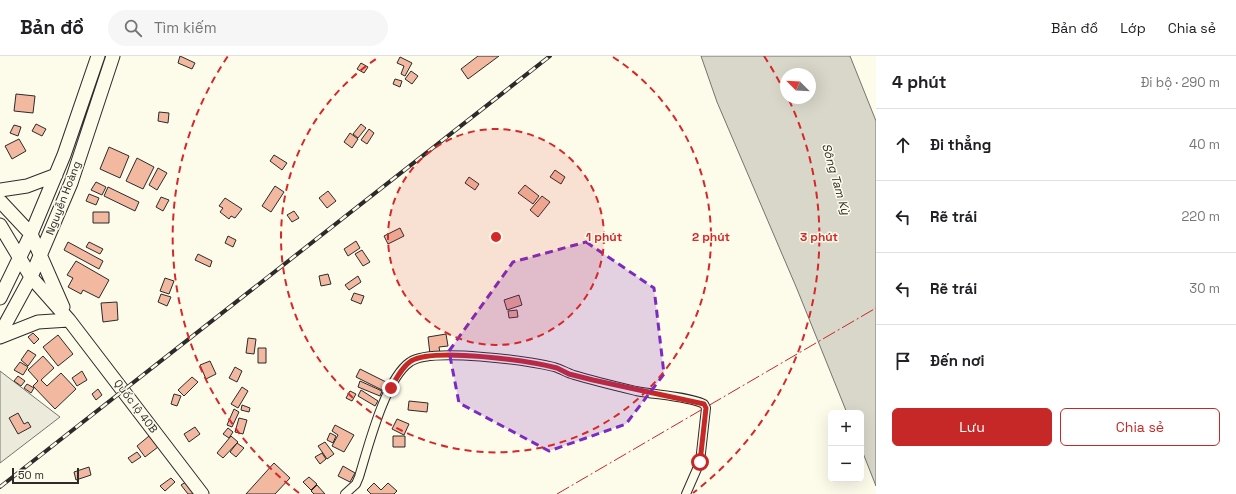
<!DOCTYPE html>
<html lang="vi">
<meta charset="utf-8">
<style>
body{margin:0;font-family:"Space Grotesk",sans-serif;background:#f6f6f6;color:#202124}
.controls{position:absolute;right:12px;bottom:12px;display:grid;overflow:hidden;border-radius:6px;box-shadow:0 4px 16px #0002}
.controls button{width:36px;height:36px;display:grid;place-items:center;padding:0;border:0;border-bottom:1px solid #e0e0e0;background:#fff;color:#202124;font:20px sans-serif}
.compass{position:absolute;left:780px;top:12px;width:36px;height:36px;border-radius:50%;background:#fff;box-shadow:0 4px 16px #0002;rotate:294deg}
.scale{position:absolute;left:12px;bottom:10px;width:67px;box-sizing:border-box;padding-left:4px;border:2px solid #2b2b2b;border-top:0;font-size:11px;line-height:14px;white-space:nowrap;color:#2b2b2b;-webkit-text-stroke:3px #fdfbea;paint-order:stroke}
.stop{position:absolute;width:12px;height:12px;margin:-9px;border:3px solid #c62828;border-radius:50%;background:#fff}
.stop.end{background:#c62828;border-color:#fff;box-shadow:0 1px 4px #0008}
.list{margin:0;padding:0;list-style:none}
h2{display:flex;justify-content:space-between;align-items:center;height:52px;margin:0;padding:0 16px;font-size:17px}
h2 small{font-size:13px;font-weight:400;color:#757577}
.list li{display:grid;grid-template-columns:26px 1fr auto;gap:12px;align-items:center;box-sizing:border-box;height:72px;padding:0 16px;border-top:1px solid #e0e0e0}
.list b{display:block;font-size:15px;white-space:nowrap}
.list em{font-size:13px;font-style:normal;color:#757577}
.actions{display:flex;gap:8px;padding:12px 16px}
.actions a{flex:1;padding:9px 0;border:1px solid #c62828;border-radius:6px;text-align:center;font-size:14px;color:#c62828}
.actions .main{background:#c62828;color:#fff}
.icon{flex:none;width:22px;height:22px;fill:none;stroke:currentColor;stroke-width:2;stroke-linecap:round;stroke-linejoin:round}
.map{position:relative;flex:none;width:876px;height:438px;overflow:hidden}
header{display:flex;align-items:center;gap:24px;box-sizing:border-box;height:56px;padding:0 20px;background:#fff;border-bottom:1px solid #e0e0e0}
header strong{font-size:19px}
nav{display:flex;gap:22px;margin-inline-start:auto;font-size:14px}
.search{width:280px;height:36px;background:#f6f6f6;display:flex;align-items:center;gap:10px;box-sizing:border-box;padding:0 14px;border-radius:22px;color:#757577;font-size:15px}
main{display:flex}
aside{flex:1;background:#fff}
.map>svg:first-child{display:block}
</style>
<header>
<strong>Bản đồ</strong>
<div class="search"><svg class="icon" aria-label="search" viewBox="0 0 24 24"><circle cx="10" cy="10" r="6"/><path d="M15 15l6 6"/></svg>Tìm kiếm</div>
<nav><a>Bản đồ</a><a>Lớp</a><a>Chia sẻ</a></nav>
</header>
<main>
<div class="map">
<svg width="876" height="438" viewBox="0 0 876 438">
<rect width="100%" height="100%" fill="#fdfbea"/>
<path fill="#ecebdb" stroke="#74746e" d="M0,315l60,46 -60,46z"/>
<path fill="#d8d7c9" stroke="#74746e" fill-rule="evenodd" d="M701,0h149l26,65v365l-15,-38v-35h-14l-50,-124 -80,-187zM786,18h24v24h-24z"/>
<path fill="#f2b8a0" stroke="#2b2b2b" d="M180,0l15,7 -3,6 -14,-6z
M478,0h21l-31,23 -7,-10z
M400,1l12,6 -7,13 -4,-2 3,-8 -7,-3z
M361,7l7,4 -4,6 -7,-4z
M411,15l7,5 -6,8 -7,-5z
M395,23l7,2 -2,6 -7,-3z
M16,38l19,2 -2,17 -19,-2z
M159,56l10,1 -1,10 -10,-2z
M36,68l10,5 -4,7 -10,-5z
M361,68l5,4 -8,10 -5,-4z
M14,69l7,2 -3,9 -8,-3z
M369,73l5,4 -7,11 -6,-4z
M350,77l8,6 -6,9 -8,-6z
M19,83l7,12 -14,8 -7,-13z
M109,91l20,9 -9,22 -20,-9z
M274,99l13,8 -5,7 -12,-9z
M137,102l17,9 -11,22 -17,-8z
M158,112l9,5 -10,17 -8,-5z
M555,114l10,7 -4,7 -11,-7z
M469,121l10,7 -4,6 -10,-7z
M96,126l10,5 -4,8 -11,-5z
M525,129l14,11 -6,8 -15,-11z
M275,130l9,6 -13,20 -9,-6z
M108,131l31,15 -4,9 -31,-15z
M328,135l8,10 -9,7 -8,-10z
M89,138l10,4 -3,7 -10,-4z
M542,140l8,6 -12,15 -8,-7z
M161,141l8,3 -6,11 -7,-4z
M225,142l17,11 -7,9 -4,-2 -2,3 -9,-7 3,-4 -4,-2z
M294,155l5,7 -7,4 -5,-7z
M93,156h16v11h-16z
M400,172l4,8 -16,8 -4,-8z
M228,180l8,4 -3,7 -8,-4z
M356,185l4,7 -12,8 -4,-7z
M68,186l35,19 -4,8 -35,-19z
M89,186l14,7 -3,5 -14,-7z
M362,194l8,12 -7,4 -8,-12z
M198,198l14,7 -2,6 -15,-7z
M76,205l33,19 -10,18 -16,-8 -2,4 -13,-7 5,-9 -6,-3z
M328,218l3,10 -10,2 -2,-10z
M358,220l3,6 -12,8 -4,-5z
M165,222l9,3 -5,13 -9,-3z
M354,237l10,3 -3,8 -10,-4z
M161,238l10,3 -4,9 -9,-4z
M519,239l3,10 -15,5 -3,-10z
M117,246l1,18 -15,2 -2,-19z
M517,254l1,7 -9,1 -1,-7z
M33,277l6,6 -5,5 -6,-7z
M446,278l2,12 -9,1 1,6 -10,1 -2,-17z
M58,279l15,19 -15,12 -15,-19z
M248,282l8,1 -2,15 -8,-1z
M258,292h8v15h-8z
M28,294l8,5 -8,11 -7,-6z
M43,300l11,12 -13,12 6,6 14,-13 15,16 -21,20 -22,-23 5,-5 -10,-11z
M210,305l6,13 -10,5 -6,-14z
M20,306l8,5 -5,8 -9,-5z
M235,311l7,4 -5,11 -8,-4z
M360,313l32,16 -4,8 -32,-16z
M82,315l5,9 -10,6 -5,-8z
M18,320l7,5 -4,5 -7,-5z
M192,321l6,5 -14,14 -6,-6z
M360,325l22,10 -2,5 -22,-9z
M27,328l7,4 -3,5 -7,-5z
M242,331l6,4 -10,17 -7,-4z
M98,333l4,6 -6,5 -4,-6z
M361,334l17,11 -3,5 -17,-10z
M350,335l6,3 -4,7 -6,-3z
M174,338l7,2 -4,10 -6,-2z
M409,345l19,2 -1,9 -19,-2z
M242,349l8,3 -1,4 -8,-2z
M234,353l5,3 -7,15 -5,-2z
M18,357l6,11 4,-2 3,5 -13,7 -9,-16z
M239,362l8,2 -4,14 -8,-2z
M397,363l12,5 -5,11 -12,-6z
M335,369l19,10 -10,17 -12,-6 6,-11 -6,-4z
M195,371l5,7 -11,8 -5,-8z
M228,372l5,4 -4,6 -6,-4z
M330,377l6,3 -3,7 -6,-3z
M149,380l9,11 -13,10 -8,-11z
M231,380l7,6 -15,16 -6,-5z
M393,380h12v11h-12z
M325,386l9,12 -7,5 -9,-13z
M237,387l7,5 -8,9 -6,-5z
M137,396l4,5 -9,6 -4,-5z
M322,397l4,6 -6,5 -5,-7z
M274,407l16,15 -15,16h-29z
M343,410l12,7 -5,9 -12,-6z
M89,411l2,8 -15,5 -2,-8z
M309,421l8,7 -6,6 -8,-8z
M171,422l4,4 -10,9 -5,-5z
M186,426l8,11 -2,1h-4l-7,-9z
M374,427l7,7 7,-7 9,8 -3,3h-23l-4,-4z
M317,429l8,9h-11l-3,-3z"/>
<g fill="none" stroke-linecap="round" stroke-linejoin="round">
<g stroke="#2b2b2b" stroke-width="10">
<path id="minor" d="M345,438l11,-10 3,-7c9,-29 26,-98 51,-115 21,-15 118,-1 144,5 7,2 13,6 20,8 20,6 41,11 62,16 20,4 51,5 68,13l2,4 -6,54 -14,32"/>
</g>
<g stroke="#2b2b2b" stroke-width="15">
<path id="trunk" d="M0,134l27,-4 29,-11
M0,145l31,33 32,73
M0,169l31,52 38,43 133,174
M0,242l31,-64 33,-79 34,-99
M0,278l31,-57 40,-94 42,-127
M0,281l38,-15 31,-2"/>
</g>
<use href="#minor" stroke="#fdfbea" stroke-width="8"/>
<use href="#trunk" stroke="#fdfbea" stroke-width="13"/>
<g stroke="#2b2b2b" stroke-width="4">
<path id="rail" d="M0,431l550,-431"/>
</g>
<use href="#rail" stroke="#fdfbea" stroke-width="2.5" stroke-dasharray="8" stroke-linecap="butt"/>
<path stroke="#c62828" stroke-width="1" stroke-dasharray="14 3 2 3" stroke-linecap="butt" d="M557,438l319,-186"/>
</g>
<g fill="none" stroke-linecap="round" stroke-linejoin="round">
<path stroke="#c62828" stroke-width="5" d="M391,332c5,-9 11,-21 20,-27 23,-14 118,0 146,7l12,6 24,6 111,24 2,4 -6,54"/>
</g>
<path fill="#7b2cbf" fill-opacity="0.2" stroke="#7b2cbf" stroke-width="3" stroke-dasharray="8 5" stroke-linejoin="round" d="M586,186l68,46 10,86 -38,50 -77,27 -90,-48 -10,-52 64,-89z"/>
<circle cx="496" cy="181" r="108" fill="#d62828" fill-opacity=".12"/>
<g fill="none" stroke="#d62828" stroke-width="2" stroke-dasharray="7 5">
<circle cx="496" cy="181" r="108"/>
<path d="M613 1A215 215 0 1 1 379 1"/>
<path d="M299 437A323 323 0 0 1 228 0M764 0A323 323 0 0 1 785 37M789 44A323 323 0 0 1 693 437"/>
</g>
<g text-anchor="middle" stroke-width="3" stroke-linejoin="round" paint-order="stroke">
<g font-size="11" fill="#2b2b2b" stroke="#fdfbea">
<text transform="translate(63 142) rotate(-69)" y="4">Nguyễn Hoàng</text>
<text transform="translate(136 350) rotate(53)" y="4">Quốc lộ 40B</text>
</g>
<g font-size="12" font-style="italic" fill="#2b2b2b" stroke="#fdfbea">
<text transform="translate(836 123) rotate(74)" y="4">Sông Tam Kỳ</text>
</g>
</g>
<circle cx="496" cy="181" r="6" fill="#d62828" stroke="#fdfbea" stroke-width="2"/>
<g font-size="12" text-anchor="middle" font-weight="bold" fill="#d62828" stroke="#fdfbea" stroke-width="3" stroke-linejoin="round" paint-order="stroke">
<text x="604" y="185">1 phút</text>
<text x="711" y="185">2 phút</text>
<text x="819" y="185">3 phút</text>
</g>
</svg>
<div class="controls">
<button>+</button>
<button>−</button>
</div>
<svg class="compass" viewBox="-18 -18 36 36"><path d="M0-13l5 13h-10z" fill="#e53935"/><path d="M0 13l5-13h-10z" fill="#757577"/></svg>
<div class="scale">50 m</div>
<div class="stop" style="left:700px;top:406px"></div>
<div class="stop end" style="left:391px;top:332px"></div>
</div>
<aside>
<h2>4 phút<small>Đi bộ · 290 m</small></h2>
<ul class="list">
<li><svg class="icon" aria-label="ahead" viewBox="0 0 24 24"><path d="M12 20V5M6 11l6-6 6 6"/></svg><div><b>Đi thẳng</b></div><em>40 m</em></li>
<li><svg class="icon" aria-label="left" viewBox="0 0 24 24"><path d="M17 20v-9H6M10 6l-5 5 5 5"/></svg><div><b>Rẽ trái</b></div><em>220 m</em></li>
<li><svg class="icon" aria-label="left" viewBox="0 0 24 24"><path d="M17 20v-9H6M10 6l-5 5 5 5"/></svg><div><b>Rẽ trái</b></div><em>30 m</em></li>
<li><svg class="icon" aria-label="arrive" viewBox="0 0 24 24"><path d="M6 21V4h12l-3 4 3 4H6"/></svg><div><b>Đến nơi</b></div></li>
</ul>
<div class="actions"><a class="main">Lưu</a><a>Chia sẻ</a></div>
</aside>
</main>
